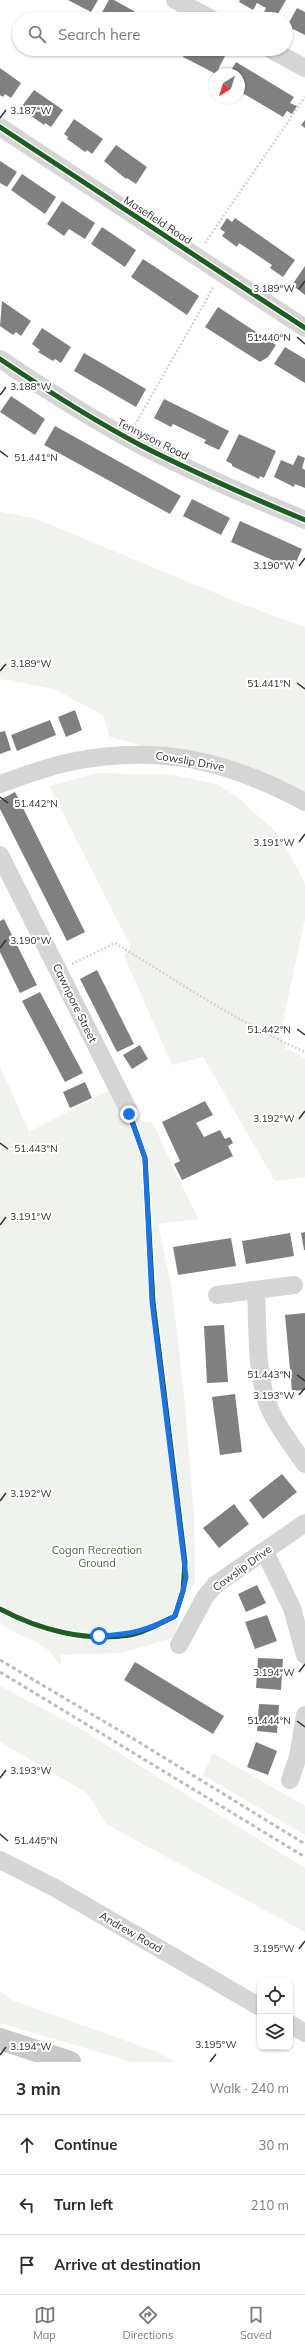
<!DOCTYPE html>
<meta charset="utf-8">
<style>
body{margin:0;font-family:Mulish,sans-serif;background:#f7f7f7;color:#2b2b33}
.controls{position:absolute;right:12px;bottom:12px;display:grid;overflow:hidden;border-radius:8px;box-shadow:0 1px 3px #0004}
.controls button{width:36px;height:36px;display:grid;place-items:center;padding:0;border:0;border-bottom:1px solid #e1e1e2;background:#fff;color:#2b2b33;font:20px sans-serif}
.compass{position:absolute;left:209px;top:68px;width:36px;height:36px;border-radius:50%;background:#fff;box-shadow:0 1px 3px #0004;rotate:218deg}
.stop{position:absolute;width:12px;height:12px;margin:-9px;border:3px solid #1a73e8;border-radius:50%;background:#fff}
.stop.end{background:#1a73e8;border-color:#fff;box-shadow:0 1px 4px #0008}
.list{margin:0;padding:0;list-style:none}
h2{display:flex;justify-content:space-between;align-items:center;height:52px;margin:0;padding:0 16px;font-size:17px}
h2 small{font-size:13px;font-weight:400;color:#7c7c81}
.list li{display:grid;grid-template-columns:26px 1fr auto;gap:12px;align-items:center;box-sizing:border-box;height:60px;padding:0 16px;border-top:1px solid #e1e1e2}
.list b{display:block;font-size:15px;white-space:nowrap}
.list em{font-size:13px;font-style:normal;color:#7c7c81}
.icon{flex:none;width:22px;height:22px;fill:none;stroke:currentColor;stroke-width:2;stroke-linecap:round;stroke-linejoin:round}
.map{position:relative;flex:none;width:305px;height:2062px;overflow:hidden}
.search{position:absolute;background:#fff;box-shadow:0 1px 3px #0004;left:12px;right:12px;top:12px;height:44px;display:flex;align-items:center;gap:10px;box-sizing:border-box;padding:0 14px;border-radius:22px;color:#7c7c81;font-size:15px}
.sheet{height:232px;background:#fff}
nav{display:flex;justify-content:space-around;align-items:center;box-sizing:border-box;height:56px;border-top:1px solid #e1e1e2;background:#fff;font-size:11px;color:#7c7c81}
nav a{display:grid;justify-items:center;gap:2px}
nav .on{color:#797979}
.map>svg:first-child{display:block}
</style>
<div class="map">
<svg width="305" height="2062" viewBox="0 0 305 2062">
<rect width="100%" height="100%" fill="#fff"/>
<path fill="#f0f3ed" d="M0,512l34,6 208,86 63,23v165l-6,-4 -189,-51 -7,-22 -49,-26 -54,-10z
M98,773l75,2 44,9 20,13 38,34 22,36 8,18v34l-25,116 5,13 20,10v119l-30,4 -72,-124 -31,8 -48,-109 7,-9 -82,-161z
M0,1066l29,66 82,-43c9,16 20,34 41,33l46,97 -40,5 14,65 12,105 10,121 1,67 -15,28 -5,27 -54,16 -60,2v10c-5,-5 -9,-10 -13,-15 -14,-12 -34,-15 -48,-27z
M0,1686l74,39 231,143v64l-199,-108 -19,-31 -87,-51z
M213,1753l92,53v29l-102,-60z
M0,1991l14,10 144,51 18,10h-44l-132,-39z"/>
<path fill="#808080" d="M68,0h30l-7,12z
M109,0h5l27,15 -2,4h-33l-6,-3z
M240,0h46l-11,19 -12,-5 3,-6 -9,-5 -4,7 -14,-8z
M297,8l8,4v23l-18,-9z
M166,49h10l-2,4z
M187,49h24l14,7 -9,18 -33,-17z
M236,62l58,35 -4,6 7,3 -5,8 -5,-3 -4,6 -44,-26v-17h-10z
M0,68l21,15 -10,15 -6,-4 -2,3 -3,-2z
M34,90l29,20 -12,17 -6,-4 -1,2 -17,-12 1,-2 -6,-5z
M74,119l29,20 -11,15 -5,-4 -2,2 -18,-13 1,-2 -4,-3z
M305,120v8l-4,-3z
M116,145l31,22 -11,17 -9,-6 -1,1 -22,-18z
M0,161l17,11 -10,15 -7,-4z
M22,174l34,23 -11,17 -34,-24z
M62,201l33,22 -10,16 -16,-10 -5,7 -17,-12z
M227,218l5,4 3,-4 60,42 -12,17 -13,-9 2,-3 -33,-22 -2,4 -15,-11 3,-4 -5,-3z
M102,227l34,23 -11,17 -34,-23z
M143,259l56,37 -12,19 -56,-38z
M305,266v29l-13,-10z
M2,301l29,20 -10,15 -5,-4 -3,3 -13,-9z
M218,307l58,38 -8,12 -8,5 -55,-35z
M42,328l29,19 -10,16 -6,-4 -2,2 -15,-9 2,-2 -8,-6z
M285,347l20,12v24l-31,-19z
M84,353l62,36 -10,18 -62,-36z
M11,396l34,23 -10,16 -35,-23z
M164,399l65,32 -10,19 -15,-7 2,-3 -33,-16 -2,3 -17,-9z
M55,426l126,70 -11,18 -126,-69z
M239,434l37,17 -12,27 -4,-2 -1,3 -27,-13v-2l-6,-3z
M298,455l7,3 -3,10 3,2v18l-10,-4 -1,3 -20,-10 7,-17 12,5z
M192,499l38,19 -9,17 -38,-19z
M240,521l62,28 -9,20 -62,-27z
M75,710l7,20 -16,7 -8,-20z
M50,720l6,15 -39,16 -6,-16z
M5,731l6,19 -11,4v-22z
M15,792l70,140 -18,9 -67,-132v-9z
M4,919l33,66 -17,8 -20,-41v-31z
M97,970l37,74 -17,8 -37,-73z
M40,992l43,81 -18,9 -43,-81z
M140,1045l8,14 -16,10 -9,-14z
M85,1082l7,16 -22,10 -7,-16z
M205,1101l8,14 -17,8 8,14 16,-7 5,9 5,-2 3,6 -5,3 5,10 -51,24 -8,-16 6,-3 -18,-39z
M305,1232v18h-1l-3,-17z
M290,1233l4,23 -48,8 -4,-23z
M231,1238l5,28 -58,9 -5,-28z
M305,1313v77l-13,1 -7,-76z
M224,1325l4,57 -21,1 -3,-57z
M235,1394l7,58 -22,3 -8,-58z
M282,1474l15,18 -34,27 -14,-19z
M234,1504l15,20 -30,24 -16,-20z
M257,1585l9,18 -20,9 -8,-18z
M267,1615l10,26 -22,8 -10,-27z
M258,1658l25,1 -2,31 -25,-2z
M135,1662l89,54 -11,18 -89,-54z
M259,1704l20,1 -2,28 -20,-2z
M256,1742l21,9 -9,24 -21,-8z"/>
<g fill="none" stroke-linecap="round" stroke-linejoin="round">
<path stroke="#d4d4d4" stroke-width="2.5" stroke-dasharray="2 2" stroke-linecap="butt" d="M205,243l100,-146
M135,425l79,-139
M72,964l43,-21c62,38 124,80 190,109"/>
<path stroke="#d5d5d5" stroke-width="18" d="M175,0l37,19
M270,49l35,19
M0,127l305,201
M0,359c46,31 93,61 142,87 53,27 108,51 163,74
M0,784c23,-8 46,-17 70,-22 88,-18 157,-2 235,40
M0,855l128,254
M256,1290c2,38 -1,88 15,122 9,18 22,35 34,52
M217,1295l77,-10
M265,1552l27,56 13,47
M179,1645l26,-48 10,-12 90,-62
M290,1780l8,-23 7,-42
M0,1860l55,28 205,119
M290,2024l15,9"/>
<path stroke="#c9c9c9" stroke-width="22" d="M0,2039l70,23"/>
<path stroke="#bdbdbd" stroke-width="3" stroke-dasharray="4 3" stroke-linecap="butt" d="M0,1660l137,81 168,103
M0,1672l305,185"/>
<g stroke="#fff" stroke-width="8">
<path id="cycleway" d="M0,127l305,201
M0,359c46,31 93,61 142,87 53,27 108,51 163,74
M0,1609c39,21 86,33 130,26 16,-3 31,-12 45,-19l8,-25 2,-29 -32,-260 -8,-144 -17,-49"/>
</g>
<use href="#cycleway" stroke="#1b5e20" stroke-width="5"/>
</g>
<g fill="none" stroke-linecap="round" stroke-linejoin="round">
<path stroke="#1a73e8" stroke-width="5" d="M99,1636c34,-2 46,-5 76,-20l8,-25 3,-14 -34,-275 -7,-144 -16,-44"/>
</g>
<path fill="none" stroke="#313131" stroke-width="1.5" d="M0,118l6,-8M299,289l6,-8M297,337l8,7M0,395l6,-8M0,451l8,6M299,566l6,-8M0,671l6,-7M297,683l8,6M0,797l8,6M299,842l6,-8M0,948l6,-8M297,1029l8,6M299,1119l6,-8M0,1143l8,6M0,1225l6,-8M297,1375l8,6M299,1395l6,-7M0,1501l6,-8M299,1672l6,-8M297,1721l8,6M0,1778l6,-8M0,1834l8,7M299,1949l6,-8M0,2055l6,-8M210,2062l6,-8"/>
<g text-anchor="middle" stroke-width="4" stroke-linejoin="round" paint-order="stroke">
<g font-size="11" fill="#313131" stroke="#fff">
<text transform="translate(158 220) rotate(33)" y="4">Masefield Road</text>
<text transform="translate(153 439) rotate(27)" y="4">Tennyson Road</text>
<text transform="translate(190 761) rotate(10)" y="4">Cowslip Drive</text>
<text transform="translate(75 1003) rotate(64)" y="4">Cawnpore Street</text>
<text transform="translate(242 1568) rotate(-36)" y="4">Cowslip Drive</text>
<text transform="translate(131 1932) rotate(30)" y="4">Andrew Road</text>
</g>
<g font-size="11" fill="#506843" stroke="#fff">
<text x="97" y="1554">Cogan Recreation<tspan x="97" dy="13">Ground</tspan></text>
</g>
</g>
<g font-size="10" text-anchor="middle" fill="#313131" stroke="#fff" stroke-width="4" stroke-linejoin="round" paint-order="stroke">
<text x="31" y="114">3.187°W</text>
<text x="274" y="292">3.189°W</text>
<text x="269" y="341">51.440°N</text>
<text x="31" y="390">3.188°W</text>
<text x="36" y="461">51.441°N</text>
<text x="274" y="569">3.190°W</text>
<text x="31" y="667">3.189°W</text>
<text x="269" y="687">51.441°N</text>
<text x="36" y="807">51.442°N</text>
<text x="274" y="846">3.191°W</text>
<text x="31" y="944">3.190°W</text>
<text x="269" y="1033">51.442°N</text>
<text x="274" y="1122">3.192°W</text>
<text x="36" y="1152">51.443°N</text>
<text x="31" y="1220">3.191°W</text>
<text x="269" y="1378">51.443°N</text>
<text x="274" y="1399">3.193°W</text>
<text x="31" y="1497">3.192°W</text>
<text x="274" y="1676">3.194°W</text>
<text x="269" y="1724">51.444°N</text>
<text x="31" y="1774">3.193°W</text>
<text x="36" y="1844">51.445°N</text>
<text x="274" y="1952">3.195°W</text>
<text x="216" y="2048">3.195°W</text>
<text x="31" y="2050">3.194°W</text>
</g>
</svg>
<div class="controls">
<button><svg class="icon" aria-label="locate" viewBox="0 0 24 24"><circle cx="12" cy="12" r="6"/><path d="M12 2v4M12 18v4M2 12h4M18 12h4"/></svg></button>
<button><svg class="icon" aria-label="layers" viewBox="0 0 24 24"><path d="M12 4l9 5-9 5-9-5zM3 14l9 5 9-5"/></svg></button>
</div>
<svg class="compass" viewBox="-18 -18 36 36"><path d="M0-13l5 13h-10z" fill="#e53935"/><path d="M0 13l5-13h-10z" fill="#7c7c81"/></svg>
<div class="stop" style="left:99px;top:1636px"></div>
<div class="stop end" style="left:129px;top:1114px"></div>
<div class="search"><svg class="icon" aria-label="search" viewBox="0 0 24 24"><circle cx="10" cy="10" r="6"/><path d="M15 15l6 6"/></svg>Search here</div>
</div>
<section class="sheet">
<h2>3 min<small>Walk · 240 m</small></h2>
<ul class="list">
<li><svg class="icon" aria-label="ahead" viewBox="0 0 24 24"><path d="M12 20V5M6 11l6-6 6 6"/></svg><div><b>Continue</b></div><em>30 m</em></li>
<li><svg class="icon" aria-label="left" viewBox="0 0 24 24"><path d="M17 20v-9H6M10 6l-5 5 5 5"/></svg><div><b>Turn left</b></div><em>210 m</em></li>
<li><svg class="icon" aria-label="arrive" viewBox="0 0 24 24"><path d="M6 21V4h12l-3 4 3 4H6"/></svg><div><b>Arrive at destination</b></div></li>
</ul>
</section>
<nav>
<a class="on"><svg class="icon" aria-label="map" viewBox="0 0 24 24"><path d="M3 6l6-2 6 2 6-2v14l-6 2-6-2-6 2zM9 4v14M15 6v14"/></svg>Map</a>
<a><svg class="icon" aria-label="directions" viewBox="0 0 24 24"><path d="M12 3l9 9-9 9-9-9zM9 14v-3h6M13 9l2 2-2 2"/></svg>Directions</a>
<a><svg class="icon" aria-label="saved" viewBox="0 0 24 24"><path d="M7 4h10v16l-5-4-5 4z"/></svg>Saved</a>
</nav>
